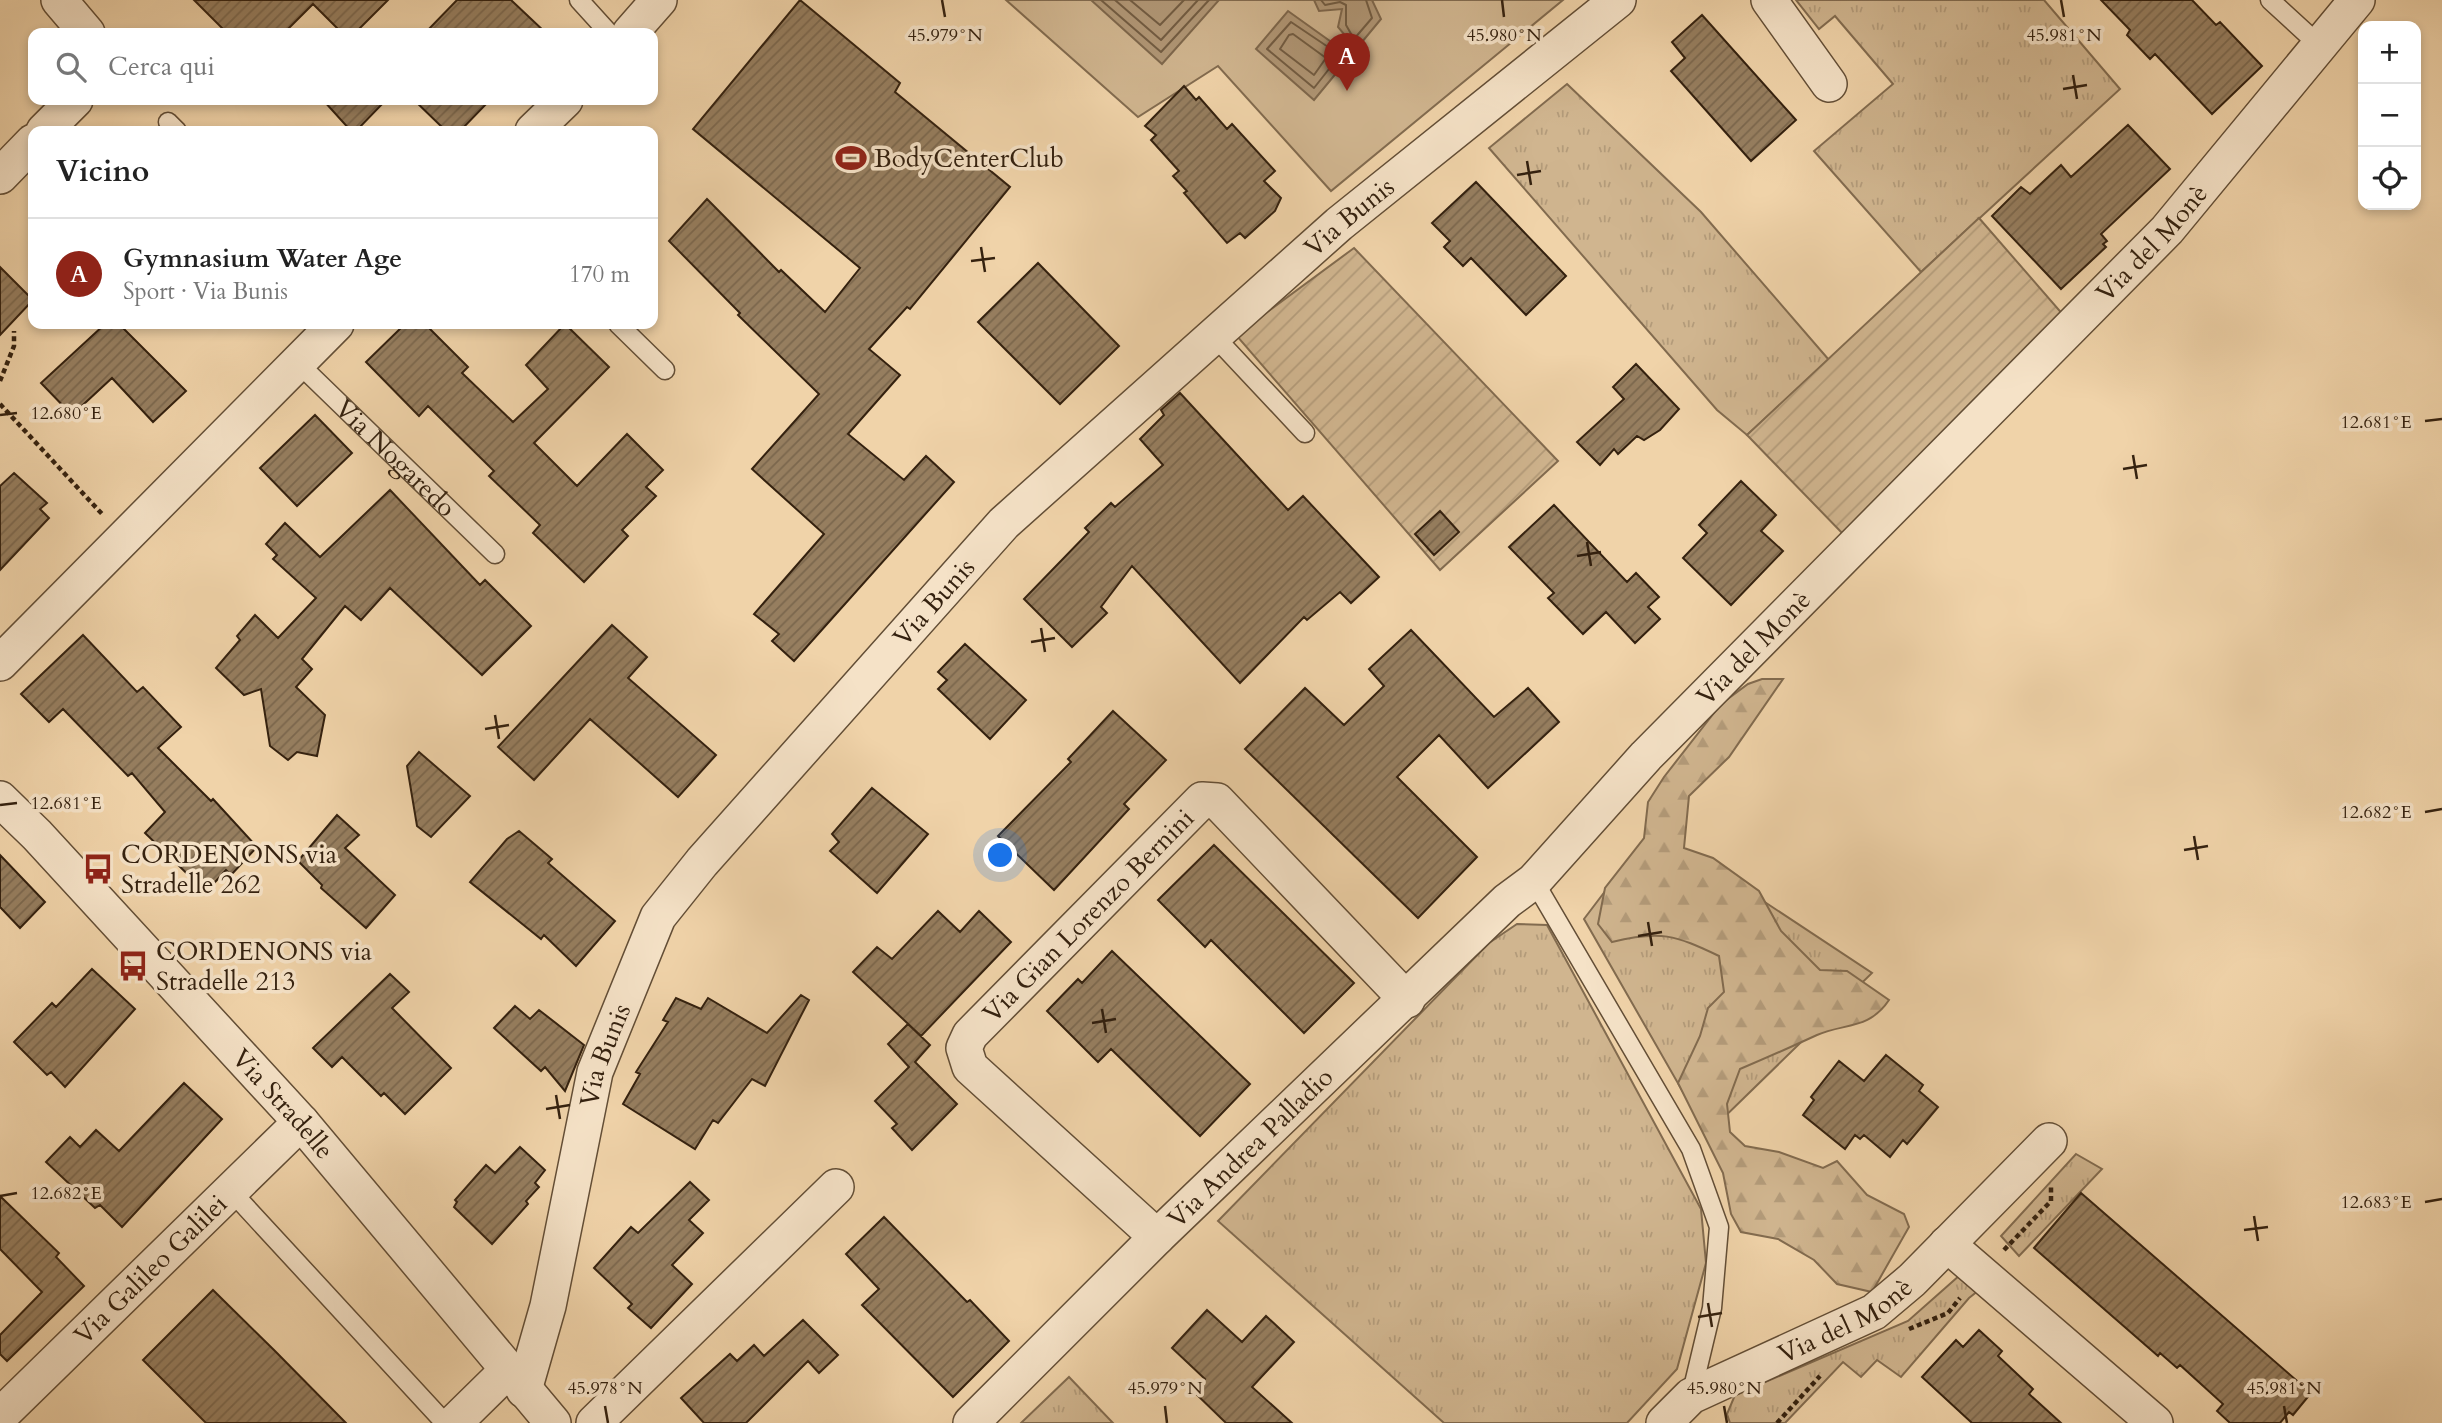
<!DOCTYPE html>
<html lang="it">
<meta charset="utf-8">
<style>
body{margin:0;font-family:Cardo,serif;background:#f2f2f2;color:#222}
.controls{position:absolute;right:21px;top:21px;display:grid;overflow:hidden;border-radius:14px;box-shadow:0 4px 10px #0003}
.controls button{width:63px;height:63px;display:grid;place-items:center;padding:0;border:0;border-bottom:2px solid #e0e0e0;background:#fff;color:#222;font:35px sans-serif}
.you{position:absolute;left:1001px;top:856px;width:24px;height:24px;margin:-18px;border:5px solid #fff;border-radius:50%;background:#1a73e8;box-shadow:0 0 0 10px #1a73e833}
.badge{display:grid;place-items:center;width:46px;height:46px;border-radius:50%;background:#8f2418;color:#fff;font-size:23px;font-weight:700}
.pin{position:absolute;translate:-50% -58px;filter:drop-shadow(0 2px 4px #0008)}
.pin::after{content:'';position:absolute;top:37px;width:24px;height:21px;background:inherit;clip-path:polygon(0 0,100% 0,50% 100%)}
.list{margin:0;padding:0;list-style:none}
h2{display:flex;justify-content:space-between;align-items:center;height:91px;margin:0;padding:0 28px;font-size:30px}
h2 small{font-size:23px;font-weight:400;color:#767676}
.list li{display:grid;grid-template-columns:46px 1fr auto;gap:21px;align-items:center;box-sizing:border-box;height:112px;padding:0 28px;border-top:2px solid #e0e0e0}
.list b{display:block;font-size:26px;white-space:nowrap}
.list p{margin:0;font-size:23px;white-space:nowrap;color:#767676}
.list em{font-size:23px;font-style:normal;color:#767676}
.icon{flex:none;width:38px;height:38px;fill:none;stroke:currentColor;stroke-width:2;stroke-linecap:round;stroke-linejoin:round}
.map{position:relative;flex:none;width:2442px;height:1423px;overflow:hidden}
.search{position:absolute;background:#fff;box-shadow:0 4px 10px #0003;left:28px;top:28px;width:630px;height:77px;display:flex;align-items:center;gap:18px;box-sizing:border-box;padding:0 24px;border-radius:14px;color:#767676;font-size:26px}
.panel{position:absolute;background:#fff;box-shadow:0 4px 10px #0003;left:28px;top:126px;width:630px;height:203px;border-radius:14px}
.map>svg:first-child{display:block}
</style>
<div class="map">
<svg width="2442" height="1423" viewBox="0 0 2442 1423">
<defs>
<pattern id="grass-tufts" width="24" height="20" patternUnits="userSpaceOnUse" patternTransform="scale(1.75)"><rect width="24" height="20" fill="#d0b58f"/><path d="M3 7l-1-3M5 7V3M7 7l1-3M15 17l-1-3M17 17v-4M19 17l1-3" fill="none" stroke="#b39b7a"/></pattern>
<pattern id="forest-firs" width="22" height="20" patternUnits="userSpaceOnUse" patternTransform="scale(1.75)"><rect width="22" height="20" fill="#d0b58f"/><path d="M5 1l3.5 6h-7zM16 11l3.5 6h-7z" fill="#b39b7a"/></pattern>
<pattern id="garden-furrows" width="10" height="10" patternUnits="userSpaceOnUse" patternTransform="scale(1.75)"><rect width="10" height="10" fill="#d0b58f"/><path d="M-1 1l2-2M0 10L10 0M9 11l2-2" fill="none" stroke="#b39b7a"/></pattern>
<pattern id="building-hatch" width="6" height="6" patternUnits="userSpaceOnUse" patternTransform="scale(1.75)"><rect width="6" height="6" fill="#967e5f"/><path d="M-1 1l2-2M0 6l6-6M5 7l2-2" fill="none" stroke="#7b674d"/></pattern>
</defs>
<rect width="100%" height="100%" fill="#f0d3a9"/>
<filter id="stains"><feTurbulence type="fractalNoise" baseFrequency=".00286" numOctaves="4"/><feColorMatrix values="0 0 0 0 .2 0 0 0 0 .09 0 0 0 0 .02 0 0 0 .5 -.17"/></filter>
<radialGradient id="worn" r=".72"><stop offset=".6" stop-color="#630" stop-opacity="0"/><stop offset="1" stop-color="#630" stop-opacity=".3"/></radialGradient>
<path fill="url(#grass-tufts)" stroke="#826b4f" stroke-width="2" d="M1796,0h248l76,89 -199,183 -107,-121 79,-67 -58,-68 -16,13z
M1567,84l134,128 128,148 -82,75 -30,-25 -228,-262z
M1653,828l219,145 -165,161 -123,-215z
M1517,924l30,1 154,284 5,54 -29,106 -50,54h-183l-226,-202 271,-278z
M2076,1154l26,15 -83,87 -18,-20z
M1960,1275l23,12 -14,11 -68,79 -24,-17 -16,17 -18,-15 -58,61h-55l-3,-9 8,-19 173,-74z
M1069,1377l44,46h-92z"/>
<path fill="url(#forest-firs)" stroke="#826b4f" stroke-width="2" d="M1762,679h21l-54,78 -40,39 -5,52 29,10 46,33 22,40 39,39 27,1 42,29c-20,30 -45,23 -72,35 -26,12 -51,23 -77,34l-13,35 3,28 15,14 34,6 44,16 14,-7 30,34 37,19 5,13 -37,65 -35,-8 -23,-24 -36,-21 -37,-7 -10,-18 -8,-41 -45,-90 22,-47 8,-28 16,-16 -5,-36c-44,-21 -59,-26 -107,-14l-14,-18 7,-36 39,-50 4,-36 16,-25 57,-73 27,-20z"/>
<path fill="url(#garden-furrows)" stroke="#826b4f" stroke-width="2" d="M1979,218l86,99 -220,219 -98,-101z
M1354,248l204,213 -118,109 -204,-235z"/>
<path fill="#d0b58f" stroke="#826b4f" stroke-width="2" d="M1006,0h557l-232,191 -113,-125 -80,51z"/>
<path fill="#b09675" stroke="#7e674c" stroke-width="2" d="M1091,0h128l-57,64z
M1314,0h58l9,19 -67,81 -58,-51 32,-38 49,35 7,-12 -6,-7 4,-18 -23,2z"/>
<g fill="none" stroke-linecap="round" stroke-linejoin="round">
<path stroke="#725c42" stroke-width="2" d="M1101,0l60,52 48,-52
M1115,0l46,40 37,-40
M1130,0l30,25 24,-25
M1321,0l4,5 15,-3 6,3v20l8,14 18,-21 -6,-18
M1291,22l49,33 -26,33 -47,-39z
M1293,34l33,24 -12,17 -34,-26 9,-14z"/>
</g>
<path fill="url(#building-hatch)" stroke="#34210f" stroke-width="2" d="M194,0h194l-33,33h-13l-29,-29 -29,29h-57z
M457,0h54l35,33h-121z
M800,0l100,83 -5,9 115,95 -100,122 -3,-2 -38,42 31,26 -52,59 56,46 22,-24 28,26 -160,179 -22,-20 7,-7 -25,-20 70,-80 -72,-65 67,-75 -81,-79 2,-2 -71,-72 38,-42 72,73 2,-2 44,42 35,-44 -167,-139z
M2101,0h91l24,25 4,-3 42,44 -50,48 -57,-60 -5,5 -23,-24 3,-5z
M1702,15l94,105 -45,41 -80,-90 14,-13 -13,-16z
M1184,86l12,14 3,-3 28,32 5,-5 43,47 -11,10 17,17 -6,13 -30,27 -5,-5 -13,10 -43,-50 3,-2 -14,-15 6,-5 -28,-31 5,-5 -11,-9z
M323,100h63l-30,31h-5z
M414,100h76l-30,31h-14z
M2128,125l42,44 -69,65 6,7 -4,3 3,3 -45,42 -69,-73 29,-29 9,7 31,-29 10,12z
M1476,182l90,94 -40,39 -55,-57 -8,8 -19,-19 6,-6 -18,-18z
M1038,263l81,83 -59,58 -82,-82z
M0,267l33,33 -33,35z
M105,324h14l67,67 -33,31 -41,-44 -40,37 -31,-32z
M405,324h20l43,43 -6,6 51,49 35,-33 -22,-24 39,-41 44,43 -75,76 43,43 50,-52 36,36 -17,17 10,9 -34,34 6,6 -44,46 -51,-49 7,-8 -51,-49 5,-5 -66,-65 -9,10 -53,-54z
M1636,364l43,45 -19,21 -16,10 -7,-4 -19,18 -4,-5 -14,16 -23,-23 47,-43 -11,-12z
M1180,393l108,117 15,-14 76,81 -28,26 -11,-11 -33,28 -3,-3 -64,66 -108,-117 -31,41 6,6 -35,34 -48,-48 65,-67 -4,-4 26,-25 4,4 48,-42 -23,-26 24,-24 -3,-5z
M315,415l37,38 -55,53 -37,-38z
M14,473l33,30 -7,6 9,9 -49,52v-84z
M1741,481l35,34 -15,16 22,20 -52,54 -48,-47 24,-25 -8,-8z
M390,490l90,95 5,-5 46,46 -49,49 -92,-87 -29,32 -16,-14 -43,53 10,10 -16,18 29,28 -8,41 -20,-4 -9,8 -18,-14 -9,-57 -17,6 -28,-27 24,-28 -3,-4 18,-21 23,23 38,-40 -43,-39 4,-4 -11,-11 19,-21 35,34z
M1554,505l73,77 9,-9 23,24 -11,10 12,12 -25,24 -29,-31 -23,22 -35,-36 6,-5 -45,-46z
M1440,511l19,21 -25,23 -19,-21z
M612,625l35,32 -19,21 88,77 -38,42 -88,-78 -56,61 -36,-33z
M1411,630l83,87 34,-29 31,34 -71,66 -49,-53 -42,42 80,80 -59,61 -173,-169 60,-61 39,37 40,-39 -15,-17z
M83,635l54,57 6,-5 38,40 -23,21 53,53 2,-2 44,48 -26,28 -5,-5 -20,22 -61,-59 20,-21 -33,-39 -4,3 -65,-67 -14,13 -28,-28z
M965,644l61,56 -36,39 -52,-50 9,-9 -9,-8z
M1113,711l53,49 -42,44 5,5 -75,81 -56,-54 73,-74 -3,-3z
M419,752l51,44 -39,41 -14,-11 -10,-60z
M872,788l56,46 -51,59 -47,-42 9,-9 -7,-8z
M337,815l22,20 -14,13 50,47 -29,33 -45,-40 1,-3 -24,-24z
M519,831l33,28 -4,4 67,58 -39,45 -32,-31 -3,4 -71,-57 37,-43z
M1214,845l140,138 -50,50 -93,-93 -6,7 -47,-47z
M0,855l45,47 -25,26 -20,-21z
M938,911l22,21 19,-21 32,31 -90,94 -68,-64 24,-25 15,12z
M1112,951l138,133 -50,52 -89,-87 -13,13 -51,-51 31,-32 4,4z
M92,969l43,40 -70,78 -14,-15 -4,3 -33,-33 38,-39 4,4z
M390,974l19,18 -17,16 59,60 -46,46 -21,-21 -3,3 -39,-39 -10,10 -19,-19z
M801,995l8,5 -44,86 -13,-7 -34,44 -5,-3 -18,29 -72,-45 17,-30 -4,-2 32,-50 -5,-2 13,-22 25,11 7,-11 59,35z
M515,1006l15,13 9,-9 45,35 -19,46 -20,-24 -4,4 -47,-43z
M908,1024l22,21 -15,17 42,42 -45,46 -20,-22 5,-4 -22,-23 34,-34 -21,-23z
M1886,1055l37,30 -4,6 19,16 -31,37 -4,-4 -13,17 -26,-22 -4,4 -5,-4 -10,14 -42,-34 11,-15 -3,-3 28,-36 25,20z
M184,1083l38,36 -100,108 -22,-22 -5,3 -49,-46 24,-25 10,10 16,-17 23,21z
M520,1147l25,23 -10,13 4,4 -13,14 2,3 -36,40 -38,-37 3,-5 -2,-2 31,-35 9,8z
M690,1182l19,18 -20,20 14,13 -31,32 20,19 -41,44 -23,-20 4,-4 -38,-36 37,-41 7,6z
M2081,1193l230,200 -18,22 -4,-3 -9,11h-50l-13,-12 6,-7 -43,-39 -3,3 -17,-15 -2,3 -124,-108z
M0,1196l59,57 -3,4 28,29 -77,75 -7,-7v-19l42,-43 -42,-43z
M884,1217l83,85 3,-2 39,41 -56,56 -91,-92 17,-16 -33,-35z
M213,1290l62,61 71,72h-140l-63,-63z
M1207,1310l35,32 24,-26 28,26 -42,45 40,36h-66l-33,-32 12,-12 -33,-31z
M803,1320l35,35 -19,18 -11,-12 -62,62h-42l-23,-25 49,-44 7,7 17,-16 10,11z
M1979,1330l23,21 -4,5 35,33 -4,5 32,29h-89l-50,-46 34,-37 7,7z"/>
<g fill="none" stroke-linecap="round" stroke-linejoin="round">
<g stroke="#634e36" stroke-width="21">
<g id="service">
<path d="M579,0l30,33"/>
<path d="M2270,0l49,45"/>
<path d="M168,122l9,9"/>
<path d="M618,324l47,46"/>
<path d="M1214,336l91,97"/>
<path id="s1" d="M298,363l197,191"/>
<path d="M1534,881l157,268 28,78 -7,81 -21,88"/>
<path d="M231,1191l214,232"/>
</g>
</g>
<g stroke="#634e36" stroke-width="38">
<g id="minor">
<path d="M59,0l28,33"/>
<path d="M1769,0l60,84"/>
<path d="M630,33l29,-33"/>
<path d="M44,131l31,-31"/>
<path d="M533,131l32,-31"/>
<path d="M0,176l33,-34"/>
<path d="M0,663l336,-339"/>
<path id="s2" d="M0,799l37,36 264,287 252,301"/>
<path id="s3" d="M1157,1237l-187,-170 -6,-19 6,-13 232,-235 15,1 190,199"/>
<path d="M1947,1244l208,179"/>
<path id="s4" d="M524,1390l24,-84 47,-234 63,-155 44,-55 302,-339 335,-299 279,-224"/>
<path id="s5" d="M0,1416l301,-294"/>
<path d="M454,1423l53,-52"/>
<path d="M594,1423l242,-236"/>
<path id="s6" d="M971,1423l186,-186 350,-336 27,-20 112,-125 521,-526 190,-230"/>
<path id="s7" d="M1664,1423l27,-27 183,-84 38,-32 137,-139"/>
</g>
</g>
<path stroke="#34210f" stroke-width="4.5" stroke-dasharray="5 3.5" stroke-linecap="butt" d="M0,381l14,-35v-15
M0,404l103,111
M2004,1250l47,-49v-14
M1909,1329l39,-16 12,-15
M1777,1423l43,-47"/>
<use href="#service" stroke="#f5e2c7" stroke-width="18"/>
<use href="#minor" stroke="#f5e2c7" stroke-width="35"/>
</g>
<path fill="none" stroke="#34210f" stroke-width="2.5" d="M942,0l3,17M1502,0l2,17M2061,0l3,17M2073,75l4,24M2063,89l24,-4M1527,161l4,24M1517,175l24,-4M981,247l4,25M971,261l24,-3M0,415l17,-2M2425,421l17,-2M2133,455l4,24M2123,469l24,-4M1587,542l4,24M1577,556l24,-4M1041,628l4,24M1031,642l24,-4M495,715l4,24M485,729l24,-4M0,805l17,-2M2425,812l17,-3M2194,836l4,24M2184,850l24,-4M1648,922l4,24M1638,936l24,-4M1102,1009l4,24M1092,1023l24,-4M556,1095l4,24M546,1109l24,-4M0,1196l17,-3M2425,1202l17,-3M2254,1216l4,25M2244,1230l24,-3M1708,1303l4,24M1698,1317l24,-4M605,1406l3,17M1165,1406l2,17M1724,1406l3,17M2284,1406l3,17"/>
<defs>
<g id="stadium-bare" transform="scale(2.415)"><path d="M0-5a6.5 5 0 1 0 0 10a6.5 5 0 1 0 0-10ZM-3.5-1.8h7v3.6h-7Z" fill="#8f2418" stroke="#f5e2c7" stroke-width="2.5" paint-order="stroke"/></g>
<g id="bus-bare" transform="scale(2.415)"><path d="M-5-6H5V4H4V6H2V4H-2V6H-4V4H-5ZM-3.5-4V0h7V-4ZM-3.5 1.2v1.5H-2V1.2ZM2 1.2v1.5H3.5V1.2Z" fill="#8f2418" stroke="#f5e2c7" stroke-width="2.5" paint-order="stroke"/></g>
</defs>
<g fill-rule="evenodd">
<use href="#stadium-bare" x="851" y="158"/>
<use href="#bus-bare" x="98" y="869"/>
<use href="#bus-bare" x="133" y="966"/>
</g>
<g text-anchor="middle" stroke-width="7" stroke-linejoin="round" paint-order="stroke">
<g font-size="26" fill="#34210f" stroke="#f5e2c7" text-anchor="start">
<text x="874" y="167">BodyCenterClub</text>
<text x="121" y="863">CORDENONS via<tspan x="121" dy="30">Stradelle 262</tspan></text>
<text x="156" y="960">CORDENONS via<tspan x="156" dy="30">Stradelle 213</tspan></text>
</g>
<g font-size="26" fill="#34210f" stroke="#f5e2c7">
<text dy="9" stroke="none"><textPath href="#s4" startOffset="1479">Via Bunis</textPath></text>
<text dy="9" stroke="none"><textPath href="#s6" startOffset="1670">Via del Monè</textPath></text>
<text dy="9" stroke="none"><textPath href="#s1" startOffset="136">Via Nogaredo</textPath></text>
<text dy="9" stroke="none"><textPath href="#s4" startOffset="912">Via Bunis</textPath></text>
<text dy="9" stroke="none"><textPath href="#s6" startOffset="1102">Via del Monè</textPath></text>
<text dy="9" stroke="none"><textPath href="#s3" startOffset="455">Via Gian Lorenzo Bernini</textPath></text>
<text dy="9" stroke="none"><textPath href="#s4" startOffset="345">Via Bunis</textPath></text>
<text dy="9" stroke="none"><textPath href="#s2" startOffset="416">Via Stradelle</textPath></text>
<text dy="9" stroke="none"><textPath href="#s6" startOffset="392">Via Andrea Palladio</textPath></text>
<text dy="9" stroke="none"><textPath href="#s5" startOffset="210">Via Galileo Galilei</textPath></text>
<text dy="9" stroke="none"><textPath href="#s7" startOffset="210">Via del Monè</textPath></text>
</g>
</g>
<g font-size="18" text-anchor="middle" fill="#34210f" stroke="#f5e2c7" stroke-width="7" stroke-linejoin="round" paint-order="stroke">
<text x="945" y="41">45.979°N</text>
<text x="1504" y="41">45.980°N</text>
<text x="2064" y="41">45.981°N</text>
<text x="66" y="419">12.680°E</text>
<text x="2376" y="428">12.681°E</text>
<text x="66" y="809">12.681°E</text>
<text x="2376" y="818">12.682°E</text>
<text x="66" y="1199">12.682°E</text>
<text x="2376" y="1208">12.683°E</text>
<text x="605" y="1394">45.978°N</text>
<text x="1165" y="1394">45.979°N</text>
<text x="1724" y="1394">45.980°N</text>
<text x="2284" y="1394">45.981°N</text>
</g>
<rect width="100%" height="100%" filter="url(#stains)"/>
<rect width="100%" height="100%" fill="url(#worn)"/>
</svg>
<div class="controls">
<button>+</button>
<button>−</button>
<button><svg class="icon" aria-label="locate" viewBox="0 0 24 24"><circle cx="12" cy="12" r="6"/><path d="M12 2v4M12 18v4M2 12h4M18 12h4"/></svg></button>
</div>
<div class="you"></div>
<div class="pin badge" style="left:1347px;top:91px">A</div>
<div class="search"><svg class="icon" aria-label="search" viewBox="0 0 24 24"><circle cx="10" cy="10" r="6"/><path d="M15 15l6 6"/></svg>Cerca qui</div>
<section class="panel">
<h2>Vicino<small></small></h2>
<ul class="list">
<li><span class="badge">A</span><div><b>Gymnasium Water Age</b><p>Sport · Via Bunis</p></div><em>170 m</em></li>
</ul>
</section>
</div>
